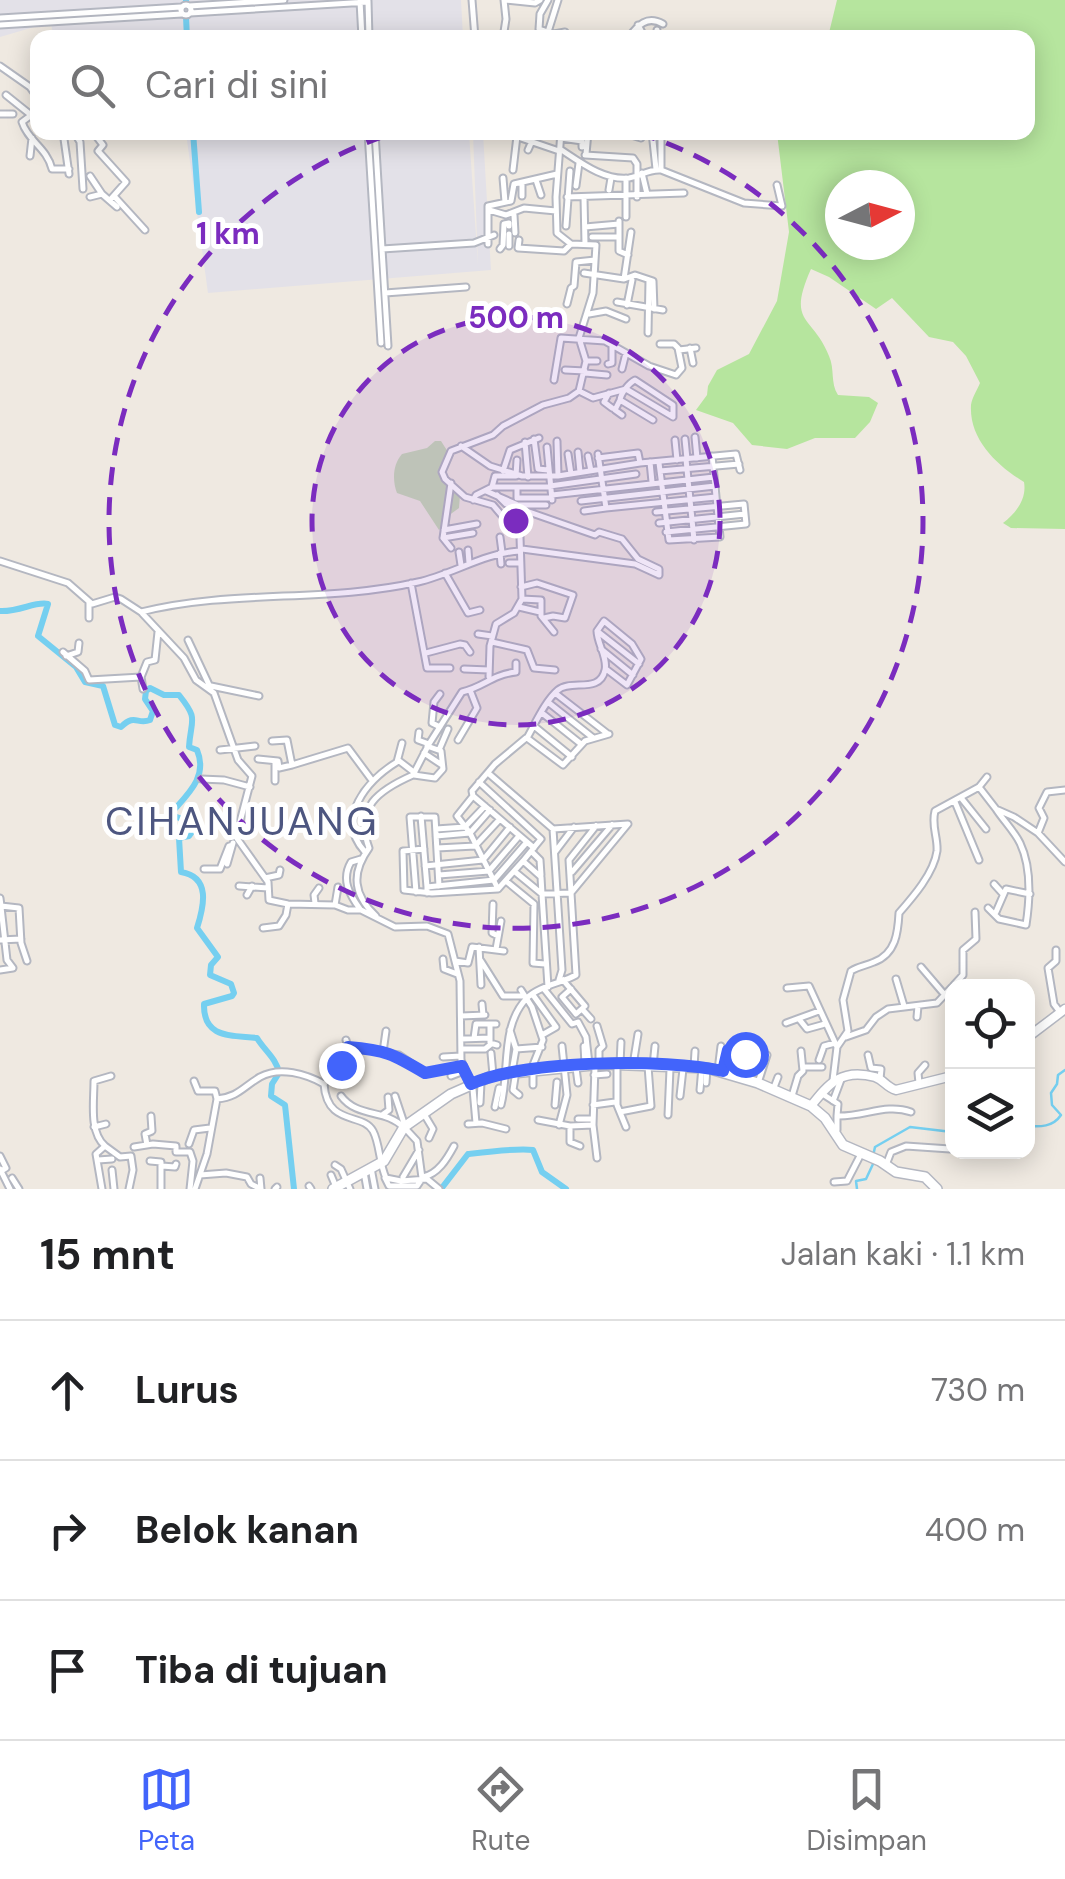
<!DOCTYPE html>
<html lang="id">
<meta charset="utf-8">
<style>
body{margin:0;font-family:"DM Sans",sans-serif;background:#f6f6f6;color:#202124}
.controls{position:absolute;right:30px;bottom:30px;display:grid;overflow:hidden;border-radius:20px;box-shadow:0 5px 25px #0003}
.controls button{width:90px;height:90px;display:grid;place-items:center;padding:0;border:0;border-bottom:2px solid #e0e0e0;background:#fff;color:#202124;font:50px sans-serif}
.compass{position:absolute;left:825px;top:170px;width:90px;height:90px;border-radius:50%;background:#fff;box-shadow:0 5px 25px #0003;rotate:84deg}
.stop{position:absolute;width:30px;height:30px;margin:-22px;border:8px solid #4264fb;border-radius:50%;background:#fff}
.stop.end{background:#4264fb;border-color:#fff;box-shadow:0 2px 10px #0008}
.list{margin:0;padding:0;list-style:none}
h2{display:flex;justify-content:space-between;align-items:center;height:130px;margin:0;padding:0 40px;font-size:42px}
h2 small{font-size:32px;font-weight:400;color:#757577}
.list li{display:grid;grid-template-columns:65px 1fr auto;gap:30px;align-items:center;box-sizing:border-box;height:140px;padding:0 40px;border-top:2px solid #e0e0e0}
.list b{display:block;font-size:38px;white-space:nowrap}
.list em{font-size:32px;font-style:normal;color:#757577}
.icon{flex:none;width:55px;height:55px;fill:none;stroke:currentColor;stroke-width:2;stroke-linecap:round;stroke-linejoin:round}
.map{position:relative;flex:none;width:1065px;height:1189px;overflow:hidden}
.search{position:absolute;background:#fff;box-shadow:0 5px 25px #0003;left:30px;right:30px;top:30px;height:110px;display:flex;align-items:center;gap:25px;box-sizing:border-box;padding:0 35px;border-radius:20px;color:#757577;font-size:38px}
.sheet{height:550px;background:#fff}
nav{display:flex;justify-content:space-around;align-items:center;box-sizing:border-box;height:140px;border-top:2px solid #e0e0e0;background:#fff;font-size:28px;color:#757577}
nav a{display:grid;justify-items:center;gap:5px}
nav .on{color:#4264fb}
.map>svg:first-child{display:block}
</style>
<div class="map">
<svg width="1065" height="1189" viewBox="0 0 1065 1189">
<rect width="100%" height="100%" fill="#efe9e1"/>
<path fill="#e3e1e8" d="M0,0h461l2,37 -410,1 -2,-16 -51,15z
M186,133h283l9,132 -5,-132h10l8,137 -283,23z"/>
<path fill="#b6e59e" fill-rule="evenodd" d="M837,0h228v529l-54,-1 -8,-5c13,-10 24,-24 21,-41 -26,-16 -55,-42 -53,-77 1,-7 6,-15 9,-22l-14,-27 -13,-14 -24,-5 -37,-39 -16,11 -47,-32 -18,-8c-25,56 2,46 18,87 6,13 1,27 9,39l31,2 9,6 -8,19 -15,16h-40l-28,11 -35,-4 -19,-22 -37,-13 11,-15 1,-9 9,-16 32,-16 28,-53 12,-69 -12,-99 251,-1v-94l-200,-1zM840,185h60v60h-60z"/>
<path fill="#c8d9b8" d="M435,441h6l7,11 -7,21 19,22 -1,13 -11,8 -9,14 -19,-29 -23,-8c-5,-13 -4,-29 5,-39l25,-6z"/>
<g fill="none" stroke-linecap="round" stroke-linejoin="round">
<path stroke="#75cff0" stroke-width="2.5" d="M1028,1126c12,1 25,1 33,-11l-9,-10 -1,-12 6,-9 1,-9 7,-5
M873,1156l2,-9 35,-20 42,5
M857,1189l-1,-8 10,-2 7,-15"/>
<path stroke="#75cff0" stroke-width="6" d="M186,0v3
M186,17l1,21
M193,132l6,80
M0,611c20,1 35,-10 48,-7l-10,32 38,31 9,15 18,4 12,39 6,2c14,-14 16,-2 29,-7l3,-9 -8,-12 1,-8 4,-3 14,7h15c20,25 12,23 10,52l8,3c11,26 -8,43 -24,61l1,5 16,6 4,7 -5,7 -10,2 2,34c30,5 23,34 16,56l21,29 -7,8 -1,10 21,9 3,9 -2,3 -28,8c-1,35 28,31 53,34 7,12 20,21 22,35l-7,11 -1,12 14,9 9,84
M441,1189l27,-35c17,-2 49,-6 65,-4l9,22 24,17"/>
<g stroke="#b4b7c1" stroke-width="9">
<path id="minor" d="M472,0l3,38
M505,0l30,3 5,-3
M548,0l-8,14 -1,15 15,5 11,-2
M360,1l2,37
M368,1l1,37
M181 10a5 5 0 1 1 10 0a5 5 0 1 1-10 0Z
M189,6l95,-6
M190,13l178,-11
M0,18l181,-11
M0,25l182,-11
M638,25l7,13
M548,32l10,-32
M503,38l3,-19 -2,-19
M628,38c10,-13 19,-23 35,-14
M657,38v-8
M0,66l30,21 8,11
M6,95l25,20
M38,110l-16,12c6,19 25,26 30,47h17
M0,114h13
M63,132l6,42
M74,132l6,10 3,47
M93,132l10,13 -5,6 28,31 -16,18
M368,132l13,211
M375,132l7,117 92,-6 20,-8
M621,132l20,6 4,-6
M652,132l4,37
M512,135l47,16
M661,136v34
M561,138l21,3v6
M560,149c20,13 44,32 69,29 12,-2 19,-9 32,-8l83,33 38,3 -5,-21
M528,150l4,-9
M586,154l2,-22
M585,155l48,3 4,6v33
M30,156l2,-18
M513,170l4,-34
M642,173l5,21
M90,176l12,18
M503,178l2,24
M626,178v39
M536,180l5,15
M576,186l3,-23
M609,190l2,-12
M114,196l31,34
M522,196v-13
M90,197l12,-3 15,13
M567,197l117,-4
M584,198l1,46
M489,210l17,5 18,-7 32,3
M514,215l1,18
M619,221v30l9,4
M566,226l4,-55
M585,227l34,-3
M592,237h27
M519,240l-1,8 46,3 7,-7
M488,244v-38l23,-5 3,-17 43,-10
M509,246v-12
M382,249l6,97
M500,249l3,-4 1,-21 5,-1v3
M584,273l40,6 11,-4 18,6 1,28
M624,279l7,-47
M385,293l81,-6
M617,302l46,8
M567,304l4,-16 3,-2 2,-24 19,-2
M627,305l5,-25
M589,314l17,-3 20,8
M648,333l1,-53
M690,348l3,15
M679,350l17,-2
M586,361h11
M608,364l4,-1v-19
M622,369l4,-16
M565,370l20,1
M585,373l22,2
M554,380l7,-42 44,3 44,25 27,9 6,-7 -4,-20 -4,-4h-14
M579,391l14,7 33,-9 47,28v-12l-38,-25c-6,3 -14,13 -15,20l33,20
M609,393l-5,9 8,6
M620,400l-5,10 7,5
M695,437l2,21
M534,439l4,30 10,1
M685,439l2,20
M675,440l2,20
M557,441l1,35
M525,442l3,35
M461,446l29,20 32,10h36l82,-13 96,-9 4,16
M547,447l5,53
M578,452l2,20
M568,454l3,20
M588,456l3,15
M598,458l40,-5 2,10
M686,459l8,81
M650,462l2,20
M659,463l10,77 51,-3 -8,-81
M503,471l7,-21 29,-12
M660,471l79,-7
M550,486l86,-12
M493,487h57
M517,487v11h35
M486,491l32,14h28
M497,495l9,9 89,31 4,-3 23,7 16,20 21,10v6
M552,495l162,-18
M473,500l3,-5 16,-8 3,-11h21l1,-16
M581,501l134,-15
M606,508l110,-11
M584,511l22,-3 -8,-54
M656,512l88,-8 2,20 -80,8
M659,523l86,-9
M444,530l33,-6
M500,537l2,15
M443,538l8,-55
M451,548l-8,-10 30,-5
M522,549l113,15 24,11
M468,550l1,13
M459,552l2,13
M500,553l1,11
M0,561l68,22 24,21 23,-7 6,2 20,13 43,46 12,22 18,13 24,67 14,16 -16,61 32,45 1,18 19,4 47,1 13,5h13l34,17 32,-1 21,8 12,47 1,79 12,29 3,34
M509,563h11
M445,573l23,40 12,-3
M411,583l16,85h23
M521,587l16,-4 36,12 -8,23 -12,-2 -9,2
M522,599l19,1v16l13,16
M89,602v16
M519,607l21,5
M141,612c91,-23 186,-9 277,-30 35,-8 66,-29 102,-31
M597,631l42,33
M478,634l14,2
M188,640l23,49
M492,642l35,8 7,18 21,2
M601,649l32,26
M63,652l22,19 4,9 52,-3
M426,653l34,-9 5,1 5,7
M66,656l12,-4 1,-9
M464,669l25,1
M606,669l21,16 14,-26 -9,-15 -28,-23 -7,10c0,12 11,27 8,39 -5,24 -34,9 -47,20 -13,11 -23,34 -31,48l36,27 22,-24 24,-7
M489,677l1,-31 6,-22 18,-11 8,-14 -2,-62 -27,-32 -28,-8 -20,-18 -3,-7 9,-21 42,-16 10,-9 40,-21 26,-7 10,-7 7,-30 -7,-23 14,-45 3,-48 -25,-1 -14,-11 -1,-36 5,-65
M211,686l48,10
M143,689l-2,-12 6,-15 8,-2 3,-28
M555,693l53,41
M440,694l-6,8 -2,21 8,4
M549,703l43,34
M542,713l39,31
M534,726l38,31
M419,732l-1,8 11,4
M526,738l-31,26 -23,27 1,5 61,52
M458,740l19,-32 -7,-18
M272,741l15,-1 5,25 56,-17 23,31
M220,750l35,-4
M439,750l9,-21
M424,753l18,12
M258,759l20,2 1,7 13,-3
M398,760l17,13
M414,775l21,3 8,-9 -2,-18 -14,-5
M987,777l-8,10 17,22 18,8 24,16 27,29
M201,779l23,1 26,7
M275,781v-20
M479,782l62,57 -18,22 18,16 1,17 29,-1 57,-69 -75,5 -65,-56
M473,796l-16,20 13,17 28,56 25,-28
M962,799l24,30
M955,802l24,58
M421,816l6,71
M436,829l29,-2 20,-21
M553,829l9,141 -3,10
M1038,833l6,-15 -5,-10 8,-16 18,-2
M436,836l34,-3 20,-23
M437,848l38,-2 25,-27
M424,849l-21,2 1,39 28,3 66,-4
M365,852c-31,-34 3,-72 32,-90l5,-19
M532,852l8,8 1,15
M555,852l19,-25
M227,864l6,-21
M425,866l58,-6 27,-33
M204,869h16l9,-23 3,-1
M514,871l28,23 6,93
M572,872l40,-47
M439,875l50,-4 30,-35
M265,878l14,-3 1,-5
M506,881l28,23 -1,59 12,1
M994,884l9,10
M239,886l29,2
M416,892l-6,-75h25l4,69
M427,893v-6l67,-7 33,-38
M247,895l5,-9
M0,898l1,8 18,2 2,35 6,18
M315,903l-1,-8 5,-7
M493,904l-1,29 6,3
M335,905l3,-18
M988,908l11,11 27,6c4,-26 6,-57 -6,-82 -6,-12 -17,-23 -24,-34
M360,909c-11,-15 -19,-30 -9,-47l10,-3
M996,912l10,-23 24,5
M376,916c-23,-21 -25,-43 -7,-68 -15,-41 10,-58 44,-73l16,-31 33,-52c22,-5 29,-17 54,-20v-9
M263,928l16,-2 7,-11 2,-11
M0,940l21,-1
M479,947l2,38
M496,949l5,-28
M1056,950v11l-8,7 6,36 6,8
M443,959l1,10 13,5
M455,961l13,2 4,-16 32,4
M481,961l22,35h20
M921,967l23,27
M0,970l13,-2 -6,-8 -6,-53
M896,979l8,27
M563,980l22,26 -9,8 -14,-17 9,-8
M953,986l10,-11v-25l13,-11 -1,-27
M787,988l22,-2 28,61
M544,989l28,35 6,-2 8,15 3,27
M521,990l11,17 11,33 -12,30
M533,995l23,32 -14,8
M482,1004l1,11
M582,1009l9,10
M461,1016l24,-1
M917,1017l1,-11
M799,1019l8,10 18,-5
M786,1023l33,-12
M496,1024h-6v19l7,2
M597,1026l6,20 -4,4v14
M510,1030l6,19 -4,23
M846,1037l20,-7 10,-13 12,-8 49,-6 15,-16
M474,1038l2,-14h14
M461,1039l29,-1
M346,1040l2,7 51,8 26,18 37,-8
M584,1046l1,18
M348,1047v12l-24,25c3,43 39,28 49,47 7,13 6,32 13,47l15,3 26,-2 12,10
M461,1049h24l5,-4
M516,1049l26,-2
M741,1051l4,4 -1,8
M383,1052l3,-21
M491,1053l2,22
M868,1055l3,13 10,1 -1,10
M443,1057l18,-1
M819,1060l5,-14 11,-3
M617,1064v41l9,22
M620,1064l1,-22
M633,1065l5,-31
M653,1066l2,-20
M595,1067l-2,58 4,33
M694,1067l1,-16
M803,1067h19
M576,1068l2,15
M718,1070l3,-24
M516,1071l-3,19 6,5
M723,1071l5,-21 13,1 2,-8
M594,1075l13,-1
M451,1076l13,-5
M833,1080l4,-33 11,-16 -5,-31 8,-29c8,-5 14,-5 23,-9 22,-8 24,-30 25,-49 14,-16 35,-40 38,-62 1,-14 -6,-25 -2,-40l44,-24
M194,1081l4,10h17l2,8 -10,55 -12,35
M706,1083l1,-15
M758,1083l9,-28
M919,1083l-1,-10 7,-8
M533,1085v-12
M700,1090l2,-23
M773,1090l5,-13
M821,1093l17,11 -1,12
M341,1096c16,22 45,13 62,31
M395,1096l10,30
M680,1096l3,-27
M792,1096l6,-20 5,-5 -2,-20
M217,1099c21,-2 26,-12 43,-22 20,-11 46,-3 64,7
M833,1101l9,-24
M480,1103l1,-20
M501,1105c9,-35 -1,-79 26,-107 12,-12 35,-15 49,-23l-7,-115 27,-34
M555,1105l2,-23
M593,1105l22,-3
M495,1107l4,-19 4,1
M620,1112l31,-6 -3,-40
M424,1114l9,15 -4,9
M382,1115l7,-5 -1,-13
M668,1115l2,-46
M578,1119h15
M538,1120l32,6 23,-1
M468,1124l14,-1 24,6
M559,1125l8,-30 -5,-49
M570,1126v16l10,4
M94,1127l12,-3
M404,1127l13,14 5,37
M837,1130v-14c27,1 49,-13 74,-4
M189,1144l5,-14 16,-2
M147,1145l-2,-11 7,-3 -1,-15
M105,1146l15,11 11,-1 2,14 -4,19
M134,1147l19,-3 23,2v6h14l3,9 -3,28
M0,1156l6,12 -5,3
M98,1160l14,-1
M150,1161l11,1v27
M335,1165l6,4 9,20
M886,1165l5,-13 15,-6 44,3
M162,1166l13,1 1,-3
M371,1168l4,21
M0,1169l10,20
M112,1170l2,19
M364,1172l3,17
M200,1175l26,-2 21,4 4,7 10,5
M331,1175l5,12
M403,1177l16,-27
M12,1178l7,11
M260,1178l1,11
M385,1178l4,8h28l6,-9c15,-3 24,-18 31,-31
M834,1182l13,-1 14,-27
M309,1186l2,3
M102,1189l-6,-35 9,-8c-16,-14 -11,-44 -11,-65l17,-5
M275,1189l2,-2"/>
</g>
<g stroke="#b4b7c1" stroke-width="11">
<path id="tertiary" d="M1028,1037l37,-28
M811,1106c18,-23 31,-38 64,-29 9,3 11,10 21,13l56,-14"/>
</g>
<g stroke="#b4b7c1" stroke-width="12">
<path id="secondary" d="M333,1189l51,-28 20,-34 47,-33 43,-19 109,-11 104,4 51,15 53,23 14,12 18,27 37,16 16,11 29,5 12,12"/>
</g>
<use href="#minor" stroke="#fff" stroke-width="5"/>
<use href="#tertiary" stroke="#fff" stroke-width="8"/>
<use href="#secondary" stroke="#fff" stroke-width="9"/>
</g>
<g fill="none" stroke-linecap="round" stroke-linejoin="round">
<path stroke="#4264fb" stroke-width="12" d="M341,1065l7,-6v-12c38,3 45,7 77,26l37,-7 9,18c53,-24 195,-26 252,-13l5,-21 17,4"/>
</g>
<circle cx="516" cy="521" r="204" fill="#7b2cbf" fill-opacity=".12"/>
<g fill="none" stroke="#7b2cbf" stroke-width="5" stroke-dasharray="18 12">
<circle cx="516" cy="521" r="204"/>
<path d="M638 133A407 407 0 1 1 394 133"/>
</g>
<g text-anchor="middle" stroke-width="10" stroke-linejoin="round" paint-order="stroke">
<g font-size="40" letter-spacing="2.5" fill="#4d5680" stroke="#fff">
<text x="242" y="835">CIHANJUANG</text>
</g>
</g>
<circle cx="516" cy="521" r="15" fill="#7b2cbf" stroke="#fff" stroke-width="5"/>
<g font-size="30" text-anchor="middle" font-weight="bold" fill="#7b2cbf" stroke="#fff" stroke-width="10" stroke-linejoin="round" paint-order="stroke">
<text x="228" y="244">1 km</text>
<text x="516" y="328">500 m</text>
</g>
</svg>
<div class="controls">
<button><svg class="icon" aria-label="locate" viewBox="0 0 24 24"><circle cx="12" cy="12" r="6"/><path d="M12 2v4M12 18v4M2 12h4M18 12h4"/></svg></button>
<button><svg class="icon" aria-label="layers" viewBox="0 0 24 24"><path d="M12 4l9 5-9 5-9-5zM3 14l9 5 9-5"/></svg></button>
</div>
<svg class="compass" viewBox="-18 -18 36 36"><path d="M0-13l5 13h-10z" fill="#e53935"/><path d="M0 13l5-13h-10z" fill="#757577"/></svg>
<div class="stop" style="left:745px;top:1054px"></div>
<div class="stop end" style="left:341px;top:1065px"></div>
<div class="search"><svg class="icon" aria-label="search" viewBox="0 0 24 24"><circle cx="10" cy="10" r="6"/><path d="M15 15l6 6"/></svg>Cari di sini</div>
</div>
<section class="sheet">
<h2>15 mnt<small>Jalan kaki · 1.1 km</small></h2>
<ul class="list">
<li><svg class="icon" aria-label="ahead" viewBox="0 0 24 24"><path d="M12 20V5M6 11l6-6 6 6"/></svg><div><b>Lurus</b></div><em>730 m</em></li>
<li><svg class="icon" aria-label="right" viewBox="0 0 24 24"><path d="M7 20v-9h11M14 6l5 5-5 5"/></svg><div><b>Belok kanan</b></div><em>400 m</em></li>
<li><svg class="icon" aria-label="arrive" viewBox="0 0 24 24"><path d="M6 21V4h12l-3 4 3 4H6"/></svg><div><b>Tiba di tujuan</b></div></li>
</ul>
</section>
<nav>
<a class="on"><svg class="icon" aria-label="map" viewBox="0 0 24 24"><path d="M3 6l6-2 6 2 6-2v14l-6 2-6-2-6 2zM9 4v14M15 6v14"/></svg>Peta</a>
<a><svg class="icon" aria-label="directions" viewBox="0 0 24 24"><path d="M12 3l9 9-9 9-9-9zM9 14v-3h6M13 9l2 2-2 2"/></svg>Rute</a>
<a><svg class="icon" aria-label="saved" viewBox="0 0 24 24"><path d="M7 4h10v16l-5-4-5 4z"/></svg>Disimpan</a>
</nav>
